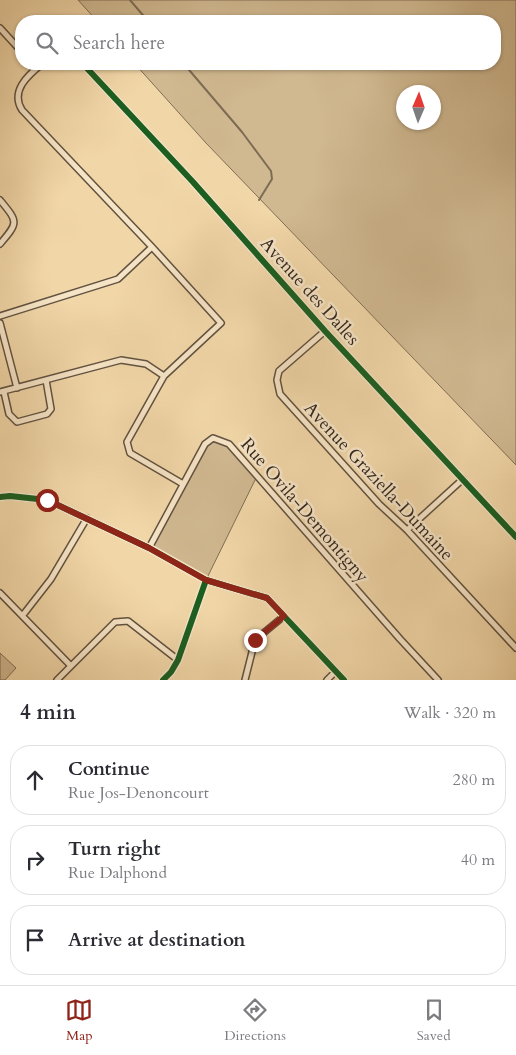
<!DOCTYPE html>
<meta charset="utf-8">
<style>
body{margin:0;font-family:Cardo,serif;background:#f2f2f3;color:#2b2b33}
.compass{position:absolute;left:396px;top:85px;width:45px;height:45px;border-radius:50%;background:#fff;box-shadow:0 1px 4px #0004;rotate:2deg}
.stop{position:absolute;width:15px;height:15px;margin:-11px;border:4px solid #8f2418;border-radius:50%;background:#fff}
.stop.end{background:#8f2418;border-color:#fff;box-shadow:0 1px 5px #0008}
.list{margin:0;padding:0;list-style:none}
h2{display:flex;justify-content:space-between;align-items:center;height:65px;margin:0;padding:0 20px;font-size:21px}
h2 small{font-size:16px;font-weight:400;color:#7c7c81}
.list li{display:grid;grid-template-columns:32px 1fr auto;gap:15px;align-items:center;box-sizing:border-box;height:70px;margin:0 10px 10px;padding:0 10px;border:1px solid #e1e1e2;border-radius:20px}
.list b{display:block;font-size:19px;white-space:nowrap}
.list p{margin:0;font-size:16px;white-space:nowrap;color:#7c7c81}
.list em{font-size:16px;font-style:normal;color:#7c7c81}
.icon{flex:none;width:28px;height:28px;fill:none;stroke:currentColor;stroke-width:2;stroke-linecap:round;stroke-linejoin:round}
.map{position:relative;flex:none;width:516px;height:680px;overflow:hidden}
.search{position:absolute;background:#fff;box-shadow:0 1px 4px #0004;left:15px;right:15px;top:15px;height:55px;display:flex;align-items:center;gap:12px;box-sizing:border-box;padding:0 18px;border-radius:20px;color:#7c7c81;font-size:19px}
.sheet{height:305px;background:#fff}
nav{display:flex;justify-content:space-around;align-items:center;box-sizing:border-box;height:70px;border-top:1px solid #e1e1e2;background:#fff;font-size:14px;color:#7c7c81}
nav a{display:grid;justify-items:center;gap:2px}
nav .on{color:#8f2418}
.map>svg:first-child{display:block}
</style>
<div class="map">
<svg width="516" height="680" viewBox="0 0 516 680">
<rect width="100%" height="100%" fill="#f1d6a7"/>
<filter id="stains"><feTurbulence type="fractalNoise" baseFrequency=".004" numOctaves="4"/><feColorMatrix values="0 0 0 0 .2 0 0 0 0 .09 0 0 0 0 .02 0 0 0 .5 -.17"/></filter>
<radialGradient id="worn" r=".72"><stop offset=".6" stop-color="#630" stop-opacity="0"/><stop offset="1" stop-color="#630" stop-opacity=".3"/></radialGradient>
<path fill="#d0b890" stroke="#806f56" fill-rule="evenodd" d="M78,0h438v465l-310,-322 -71,-79h360v-43h-398zM434,92v30h-30v-30z
M213,438l16,6 28,32 -51,104 -57,-32 56,-104z
M0,653l16,15 -11,12h-5z"/>
<g fill="none" stroke-linecap="round" stroke-linejoin="round">
<path stroke="#7d6c54" stroke-width="2" d="M130,0l18,21
M184,64l58,68 29,39 1,8 -13,21"/>
<g stroke="#615240" stroke-width="8">
<path id="street" d="M0,28l21,23
M42,64c-14,11 -32,27 -20,46l130,137 69,76 -57,53 -37,66 3,11 53,31
M83,64l110,118 132,149 191,206
M0,200c18,22 19,22 0,44
M0,316l118,-37 34,-32
M0,323l17,65
M325,331l-46,40 -2,9 3,14 99,110 28,26 109,118
M0,392l121,-32 25,4 18,12
M4,392l5,22 8,8 30,-8 4,-5 -5,-29
M0,497l10,-1 37,4 102,48 57,32 61,18 77,82
M407,530l56,-51
M149,548l56,-104 8,-6 16,6 171,195 38,41
M0,593l71,73
M23,615l28,-36 36,-61
M57,680l58,-58 13,-1 50,39
M163,680l8,-8 7,-12 28,-80
M245,680l10,-40 29,-24
M327,680l9,-9"/>
</g>
<use href="#street" stroke="#f6e4c6" stroke-width="5"/>
<g stroke="#f6e4c6" stroke-width="9">
<path id="cycleway" d="M83,64l110,118 132,149 191,206
M0,497l10,-1 37,4 102,48 57,32 61,18 77,82
M163,680l8,-8 7,-12 28,-80"/>
</g>
<use href="#cycleway" stroke="#1b5e20" stroke-width="6"/>
</g>
<g fill="none" stroke-linecap="round" stroke-linejoin="round">
<path stroke="#8f2418" stroke-width="6" d="M47,500l102,48 57,32 61,18 17,18 -29,24"/>
</g>
<g text-anchor="middle" stroke-width="5" stroke-linejoin="round" paint-order="stroke">
<g font-size="18" fill="#31261d" stroke="#f6e4c6">
<text transform="translate(310 291) rotate(48)" y="6">Avenue des Dalles</text>
<text transform="translate(379 481) rotate(47)" y="6">Avenue Graziella-Dumaine</text>
<text transform="translate(305 510) rotate(49)" y="6">Rue Ovila-Demontigny</text>
</g>
</g>
<rect width="100%" height="100%" filter="url(#stains)"/>
<rect width="100%" height="100%" fill="url(#worn)"/>
</svg>
<svg class="compass" viewBox="-18 -18 36 36"><path d="M0-13l5 13h-10z" fill="#e53935"/><path d="M0 13l5-13h-10z" fill="#7c7c81"/></svg>
<div class="stop" style="left:47px;top:500px"></div>
<div class="stop end" style="left:255px;top:640px"></div>
<div class="search"><svg class="icon" aria-label="search" viewBox="0 0 24 24"><circle cx="10" cy="10" r="6"/><path d="M15 15l6 6"/></svg>Search here</div>
</div>
<section class="sheet">
<h2>4 min<small>Walk · 320 m</small></h2>
<ul class="list">
<li><svg class="icon" aria-label="ahead" viewBox="0 0 24 24"><path d="M12 20V5M6 11l6-6 6 6"/></svg><div><b>Continue</b><p>Rue Jos-Denoncourt</p></div><em>280 m</em></li>
<li><svg class="icon" aria-label="right" viewBox="0 0 24 24"><path d="M7 20v-9h11M14 6l5 5-5 5"/></svg><div><b>Turn right</b><p>Rue Dalphond</p></div><em>40 m</em></li>
<li><svg class="icon" aria-label="arrive" viewBox="0 0 24 24"><path d="M6 21V4h12l-3 4 3 4H6"/></svg><div><b>Arrive at destination</b></div></li>
</ul>
</section>
<nav>
<a class="on"><svg class="icon" aria-label="map" viewBox="0 0 24 24"><path d="M3 6l6-2 6 2 6-2v14l-6 2-6-2-6 2zM9 4v14M15 6v14"/></svg>Map</a>
<a><svg class="icon" aria-label="directions" viewBox="0 0 24 24"><path d="M12 3l9 9-9 9-9-9zM9 14v-3h6M13 9l2 2-2 2"/></svg>Directions</a>
<a><svg class="icon" aria-label="saved" viewBox="0 0 24 24"><path d="M7 4h10v16l-5-4-5 4z"/></svg>Saved</a>
</nav>
